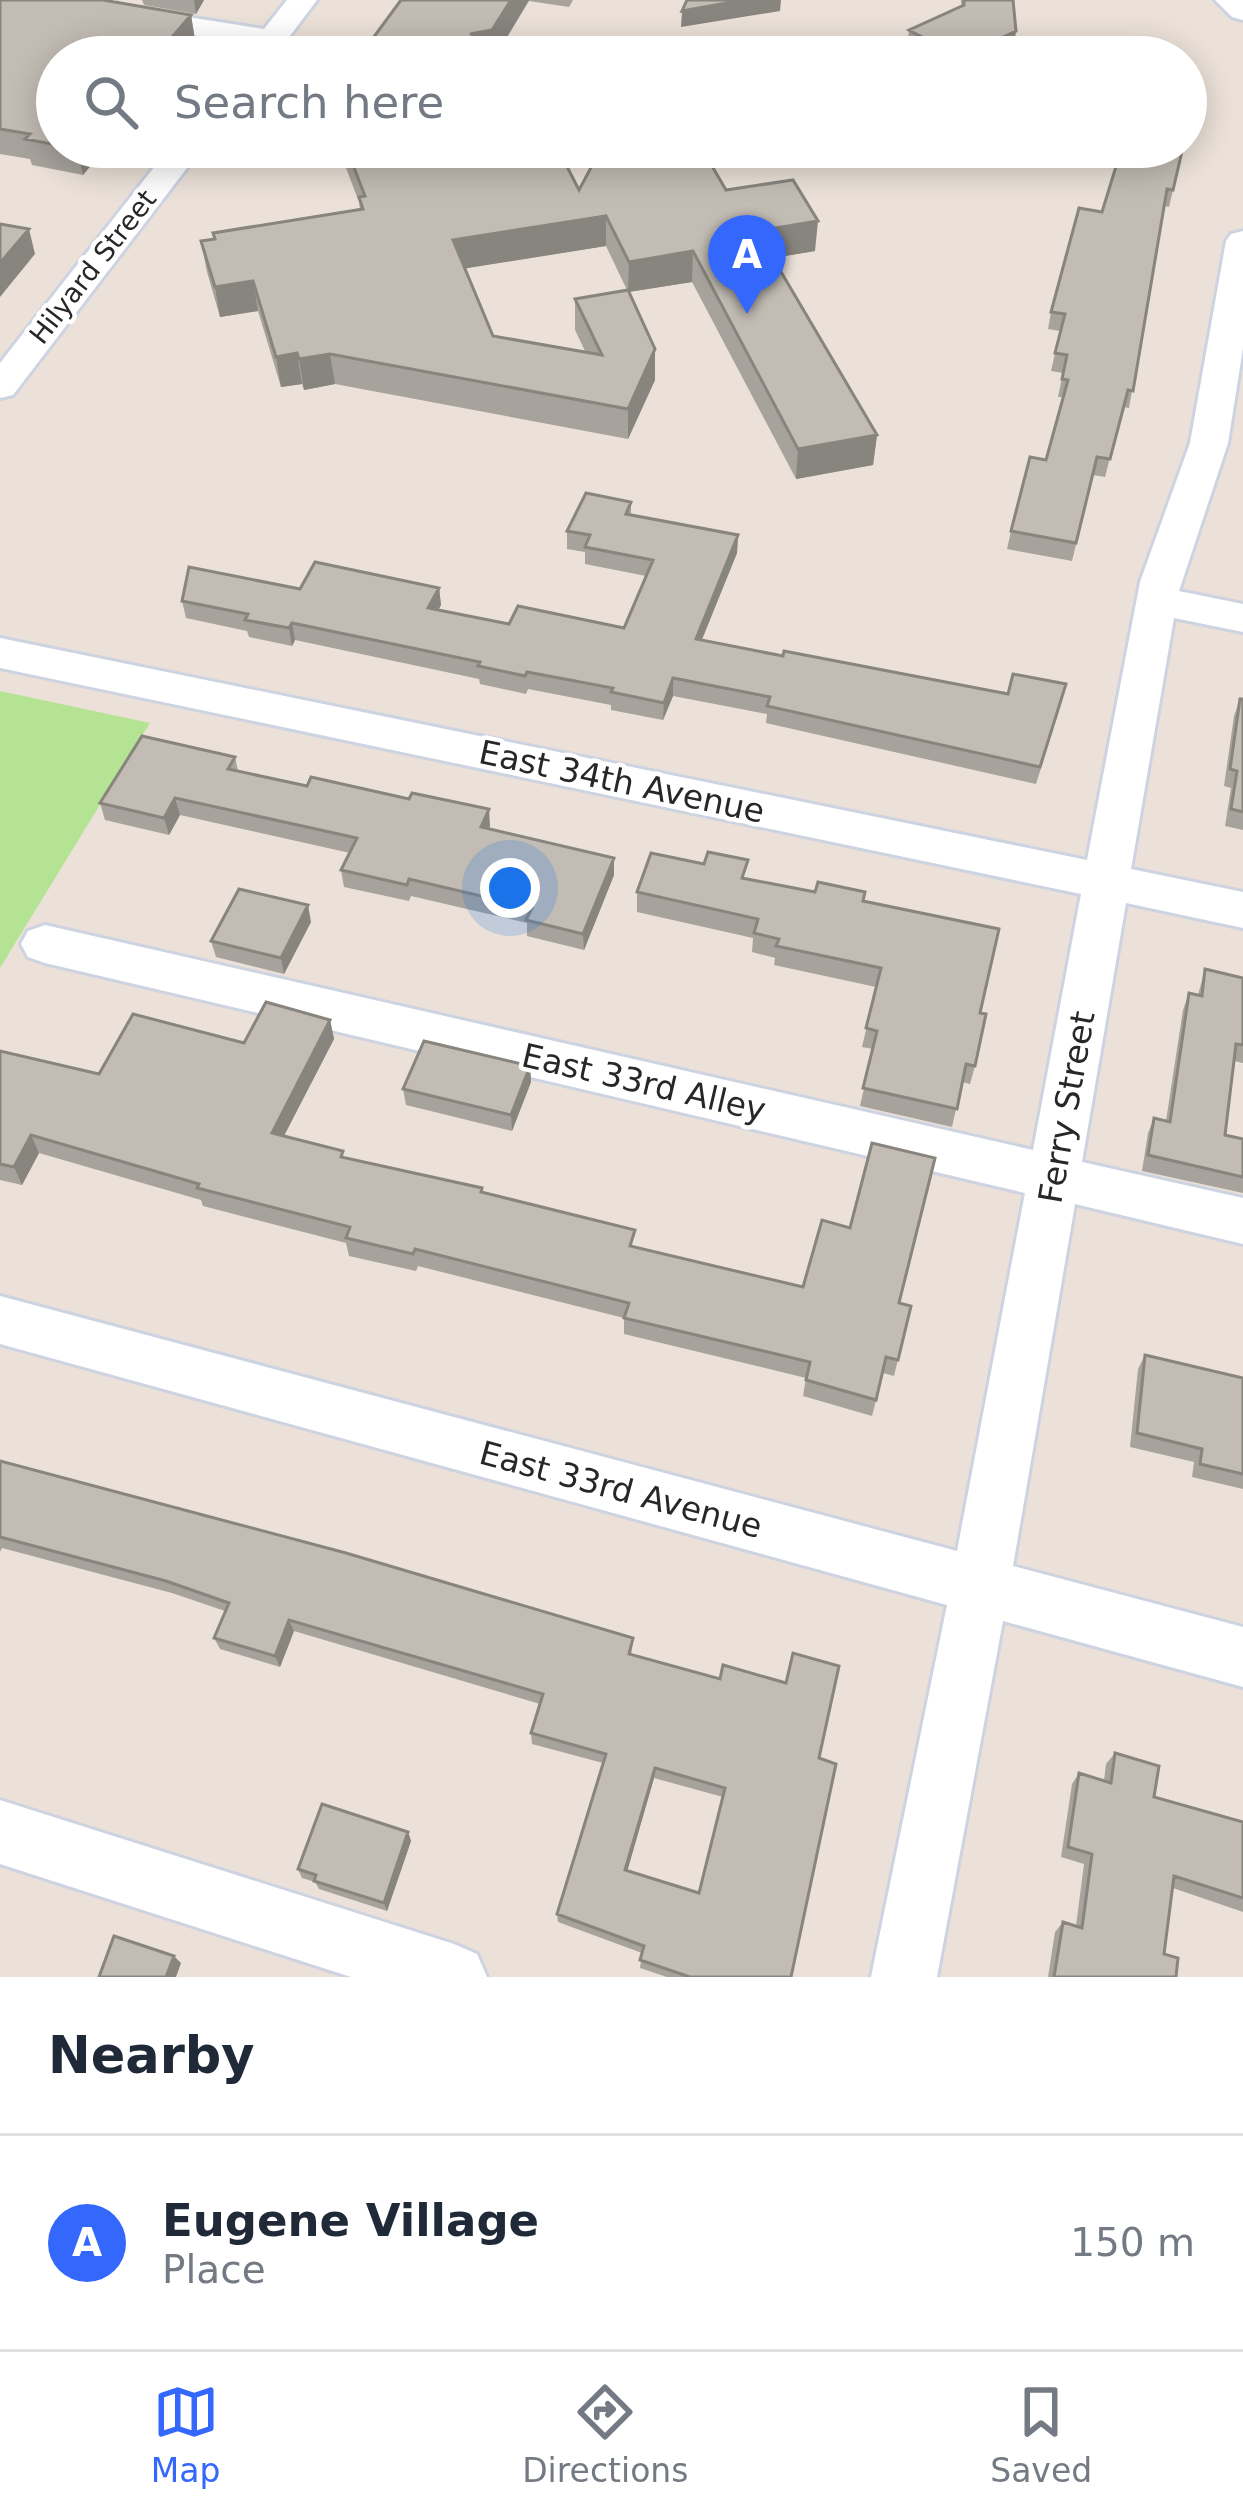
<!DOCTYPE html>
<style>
body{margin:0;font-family:"DejaVu Sans",sans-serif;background:#f6f6f7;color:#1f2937}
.you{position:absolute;left:510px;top:888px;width:42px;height:42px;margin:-30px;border:9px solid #fff;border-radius:50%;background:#1a73e8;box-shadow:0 0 0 18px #1a73e833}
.badge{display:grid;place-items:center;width:78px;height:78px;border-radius:50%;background:#3467fb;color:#fff;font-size:39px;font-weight:700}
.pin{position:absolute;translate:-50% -99px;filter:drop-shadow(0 3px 6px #0008)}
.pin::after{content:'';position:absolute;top:63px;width:42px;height:36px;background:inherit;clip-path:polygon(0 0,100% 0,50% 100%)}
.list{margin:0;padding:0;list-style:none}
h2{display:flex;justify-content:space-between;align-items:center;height:156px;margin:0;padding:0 48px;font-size:51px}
h2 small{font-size:39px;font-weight:400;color:#747a83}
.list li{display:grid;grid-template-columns:78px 1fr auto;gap:36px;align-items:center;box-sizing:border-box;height:216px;padding:0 48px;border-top:3px solid #e0e1e3}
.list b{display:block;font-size:45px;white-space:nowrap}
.list p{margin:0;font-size:39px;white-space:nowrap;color:#747a83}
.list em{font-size:39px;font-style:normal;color:#747a83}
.icon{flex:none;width:66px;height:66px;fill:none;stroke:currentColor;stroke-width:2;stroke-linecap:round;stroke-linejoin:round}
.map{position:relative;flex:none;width:1243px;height:1977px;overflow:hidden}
.search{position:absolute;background:#fff;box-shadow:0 6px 30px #0003;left:36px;right:36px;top:36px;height:132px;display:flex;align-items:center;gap:30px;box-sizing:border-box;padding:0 42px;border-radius:66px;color:#747a83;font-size:45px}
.sheet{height:372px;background:#fff}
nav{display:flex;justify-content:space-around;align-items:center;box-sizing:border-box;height:168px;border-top:3px solid #e0e1e3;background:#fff;font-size:33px;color:#747a83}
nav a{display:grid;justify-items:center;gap:6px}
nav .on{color:#3467fb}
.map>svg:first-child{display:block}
</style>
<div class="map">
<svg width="1243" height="1977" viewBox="0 0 1243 1977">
<rect width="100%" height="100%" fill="#ebe1d8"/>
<path fill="#b4e393" d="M0,691l150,32 -150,245z"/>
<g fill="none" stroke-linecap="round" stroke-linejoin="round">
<g stroke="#ced3e1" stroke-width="6">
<path id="minor" d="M85,0h31l-4,5 152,24 23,-29h30l-43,57h-31l9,-12 -172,-28 -4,-6z
M1215,0h28v20l-11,-3z
M170,147h33l-190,248 -13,3v-35z
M1243,231v117l-15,95 -49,148 64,13v28l-69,-14 -43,251 112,23v36l-117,-25 -44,259 161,36v46l-168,-40 -62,362 230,61v60l-240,-66 -66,356h-66l76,-372 -947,-261v-48l957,255 68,-358 -980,-230 -17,-6 -7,-13 7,-13 17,-6 988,225 48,-256 -1081,-226v-30l1087,222 53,-278 50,-139 36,-202 5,-7z
M0,1800l454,144 23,10 10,23h-136l-351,-113z"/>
</g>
<use href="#minor" fill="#fff" fill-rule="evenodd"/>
</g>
<path fill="#a7a29b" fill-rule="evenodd" d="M0,0l191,15 4,25 -14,17h-124v90h49l-23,28 -51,-10 -2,-6 -30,-5z
M142,0h62l-8,14 -52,-9z
M401,0h172l-4,7 -40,-6 -23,38 -147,18z
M961,0h52l3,31 -3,17 -19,9h-69l-18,-10 2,-17 52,-23z
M338,147h219l22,43h147l89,61 -42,7 104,177 -4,30 -77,14 -104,-197 -63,10 26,57v31l-27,59 -293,-55 -31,6 -2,-6 -21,3 -23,-76 -38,6 -13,-45 -6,-31 13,-2 -1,-6 147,-23 -1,-8zM606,246l21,44 -52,9v31l11,23 -93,-17 -28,-68z
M1183,147l-14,60 -5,-1 -35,202 -6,-1 -18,70 -12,-2 -21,86 -65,-12 4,-18 35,-71 17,-63h-5l5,-24 -12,-2 9,-40 -12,-2 3,-17 51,-100z
M631,502v13l107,20 -1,18 -36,87 82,16 279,45 -26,83 -270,-61 1,-9 -94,-18 -10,24 -52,-10v-5l-83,-16 -2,5 -46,-10 -1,-5 -184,-39 -3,6 -43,-9 -2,-6 -61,-13 -4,-17 118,-12 139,-1 2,17 -3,5 71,14 115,4 22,-52 -61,-12v-12l-18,-3v-18z
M1240,699h3v131l-18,-4 6,-38 -7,-2 10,-70z
M235,757l3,14 69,15 182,23v20l125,29v17l-30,75 -57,-14v-13l-116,-27 -2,5 -65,-14 -3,-17 9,-17 -170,-38 -11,20 -64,-15 -5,-17z
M746,878l117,23 117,112 -5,53 -5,18 -8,-2 -10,45 -92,-21 13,-57 -11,-2 14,-60 -102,-22 1,-7 -23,-6 1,-14 -116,-26v-20z
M311,922l-27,52 -68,-17 -5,-16z
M1205,969l38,9v85l-9,-2 -9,74 18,4v54l-101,-22 6,-38 6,-15 12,3 17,-111 6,-17 9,2z
M330,1020l4,19 -50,97 61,22 137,30 1,5 151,55 169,39 108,19 -17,70 -11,-3 -11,43 -69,-20 3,-18 -182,-44v-16l-206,-52 -2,5 -67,-15 -3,-13 -143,-37 -2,-6 -162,-47 -17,32 -22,-5v-129l99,23 145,-31z
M530,1066l1,16 -19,49 -106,-26 -3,-16z
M1145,1355l98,23v111l-51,-12 2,-15 -64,-15 8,-78z
M0,1461l633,177 -2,17 188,103 -28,219h-124l-27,-9 2,-15 -84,-31 -1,-8 46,-151 -71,-19 -1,-11 9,-29 -246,-73 -14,36 -60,-18 -6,-11 11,-27 -53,-18 -170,-45 -2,4zM654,1778l69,19 -24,96 -72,-22z
M1115,1753l39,44 89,25v90l-70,-24 -9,66 12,23h-128l7,-45 8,-10 13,4 8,-62 -23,-7 11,-73 7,-11 25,8 2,-17z
M408,1832l3,9 -24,70 -68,-22 -4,-7 -13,-4 -4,-9z"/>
<path fill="#88847e" d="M194,0h10l-8,14z
M511,0h18l-34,57 -25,-23z
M744,0h37l-1,11 -99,16 1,-16z
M191,15l4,25 -14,17h-26z
M1016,31l-3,17 -19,9h-35z
M78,147h28l-23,28 -6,-26z
M606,216v30l-150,24 -3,-30z
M818,221l-3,30 -60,10 2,-30z
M29,229l6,25 -35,43v-34z
M693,251l-1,31 -64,10 1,-30z
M253,281l5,30 -38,6 -5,-30z
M655,349v31l-27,59v-30z
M297,353l5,31 -21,3 -5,-30z
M330,354l5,30 -31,6 -5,-31z
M877,435l-4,30 -77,14 2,-30z
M738,535l-1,18 -42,104 1,-18z
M439,588l2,17 -11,21 -2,-18z
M292,623l3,17 -3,6 -3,-18z
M673,678v18l-10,24 1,-17z
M175,798l5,17 -11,20 -5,-17z
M489,809l1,17 -8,18 -1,-17z
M614,858v17l-30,75 -1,-16z
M308,905l3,17 -27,52 -3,-16z
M330,1020l4,19 -58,112 -4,-18z
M530,1066l1,16 -19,49 -1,-16z
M31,1135l8,18 -17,32 -8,-18z
M289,1620l5,11 -14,36 -5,-11z
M655,1768l-1,10 -29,101v-9z
M408,1832l3,9 -24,70 -3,-8z
M174,1956l7,7 -5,14h-10z"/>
<path fill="#c2bcb4" stroke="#88847e" stroke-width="3" fill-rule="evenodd" d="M0,0h103l88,15 -36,42h-98v88l-32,-6 5,-5 -30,-5z
M401,0h110l-19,30 -22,4 105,16 -4,7h-212z
M687,0h57l-62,11z
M964,0h49l3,31 -57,26 -50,-27 55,-25z
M1186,73l5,1 -3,14 8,1 -10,45z
M346,147h211l22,43 23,-43h99l25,43 67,-10 25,41 -61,10 120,204 -79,14 -105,-198 -64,11 -23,-46 -153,24 40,96 109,19 -27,-56 53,-9 27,59 -27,60 -298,-55 -31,5 -2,-6 -21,4 -23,-76 -38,6 -14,-46 14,-2 -2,-6 150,-24 -4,-12 6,-1z
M1122,147h61l-10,43 -6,-1 -34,202 -5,-1 -18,69 -13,-2 -21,86 -65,-12 19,-74 16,3 22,-80 -6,-1 5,-24 -12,-2 10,-39 -14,-2 28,-104 23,4z
M0,224l29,5 -29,34z
M586,493l45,9 -5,12 112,21 -42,104 87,17 1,-5 224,43 5,-20 53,10 -26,83 -273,-61 3,-9 -97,-19 -9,25 -53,-11 2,-4 -86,-16 -2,4 -47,-10 2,-4 -188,-39 -3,5 -44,-8 3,-6 -66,-13 7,-34 111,22 15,-27 124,26 -11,20 81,16 9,-18 106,22 29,-68 -68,-13 5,-12 -23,-4z
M1240,699h3v113l-12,-3 6,-38 -7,-2z
M142,736l93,21 -7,12 79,17 4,-9 98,22 3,-6 77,16 -8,18 133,31 -31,76 -57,-14 6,-12 -123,-29 -2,6 -66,-15 16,-32 -182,-40 -11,20 -64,-15z
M708,852l40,8 -6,18 73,14 3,-10 47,10 -2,9 136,28 -19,84 6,1 -11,52 -9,-2 -9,45 -94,-21 14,-57 -11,-3 15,-60 -105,-22 3,-7 -25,-6 4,-14 -121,-27 14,-39 53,11z
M239,889l69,16 -27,53 -70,-17z
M1205,969l38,9v67l-7,-1 -11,91 18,4v38l-95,-22 6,-37 16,4 19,-129 13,3z
M266,1002l64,18 -58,113 71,18 -2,6 141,31 -1,4 154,38 -5,16 173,41 19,-67 28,8 22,-85 63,15 -36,145 12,3 -13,54 -12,-3 -10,43 -70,-20 4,-18 -186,-44 5,-15 -214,-54 -2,5 -67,-16 4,-11 -153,-39 2,-4 -168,-49 -17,32 -14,-3v-113l99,23 34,-60 111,29z
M424,1041l106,25 -19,49 -108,-26z
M1145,1355l98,23v96l-43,-10 2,-15 -65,-16z
M0,1461l346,92 287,85 -4,16 91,25 3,-14 63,18 7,-30 46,13 -20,92 17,6 -45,213h-101l-50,-17 4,-14 -87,-32 49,-160 -75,-21 12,-39 -254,-74 -14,36 -61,-18 15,-35 -63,-22 -166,-44zM655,1768l70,20 -26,105 -74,-23z
M1115,1753l44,13 -5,31 89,25v76l-69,-22 -10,78 14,4 -2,19h-122l9,-55 19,6 10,-74 -24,-7 11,-74 32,10z
M322,1804l86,28 -24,71 -70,-22 2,-6 -18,-6z
M114,1936l60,20 -8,21h-67z"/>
<g text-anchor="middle" stroke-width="9" stroke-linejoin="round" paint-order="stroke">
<g font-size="27" fill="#272727" stroke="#fff">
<text transform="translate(93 267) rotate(-52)" y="9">Hilyard Street</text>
</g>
<g font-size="33" fill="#272727" stroke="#fff">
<text transform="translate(622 781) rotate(12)" y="12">East 34th Avenue</text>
<text transform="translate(644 1082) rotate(13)" y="12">East 33rd Alley</text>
<text transform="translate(1066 1107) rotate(-80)" y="12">Ferry Street</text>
<text transform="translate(621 1489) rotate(15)" y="12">East 33rd Avenue</text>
</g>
</g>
</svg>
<div class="you"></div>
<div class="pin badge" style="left:747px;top:314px">A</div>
<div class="search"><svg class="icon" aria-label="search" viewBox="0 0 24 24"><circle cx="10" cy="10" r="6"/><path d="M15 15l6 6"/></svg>Search here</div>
</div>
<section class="sheet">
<h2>Nearby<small></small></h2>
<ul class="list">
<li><span class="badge">A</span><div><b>Eugene Village</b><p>Place</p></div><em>150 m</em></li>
</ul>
</section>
<nav>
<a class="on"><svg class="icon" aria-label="map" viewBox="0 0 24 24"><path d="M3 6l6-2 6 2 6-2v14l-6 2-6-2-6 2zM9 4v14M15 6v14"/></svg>Map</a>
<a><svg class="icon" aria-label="directions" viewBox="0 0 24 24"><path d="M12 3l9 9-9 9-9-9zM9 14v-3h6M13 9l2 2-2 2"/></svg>Directions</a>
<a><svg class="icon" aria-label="saved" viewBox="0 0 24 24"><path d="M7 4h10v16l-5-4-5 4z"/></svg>Saved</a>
</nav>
